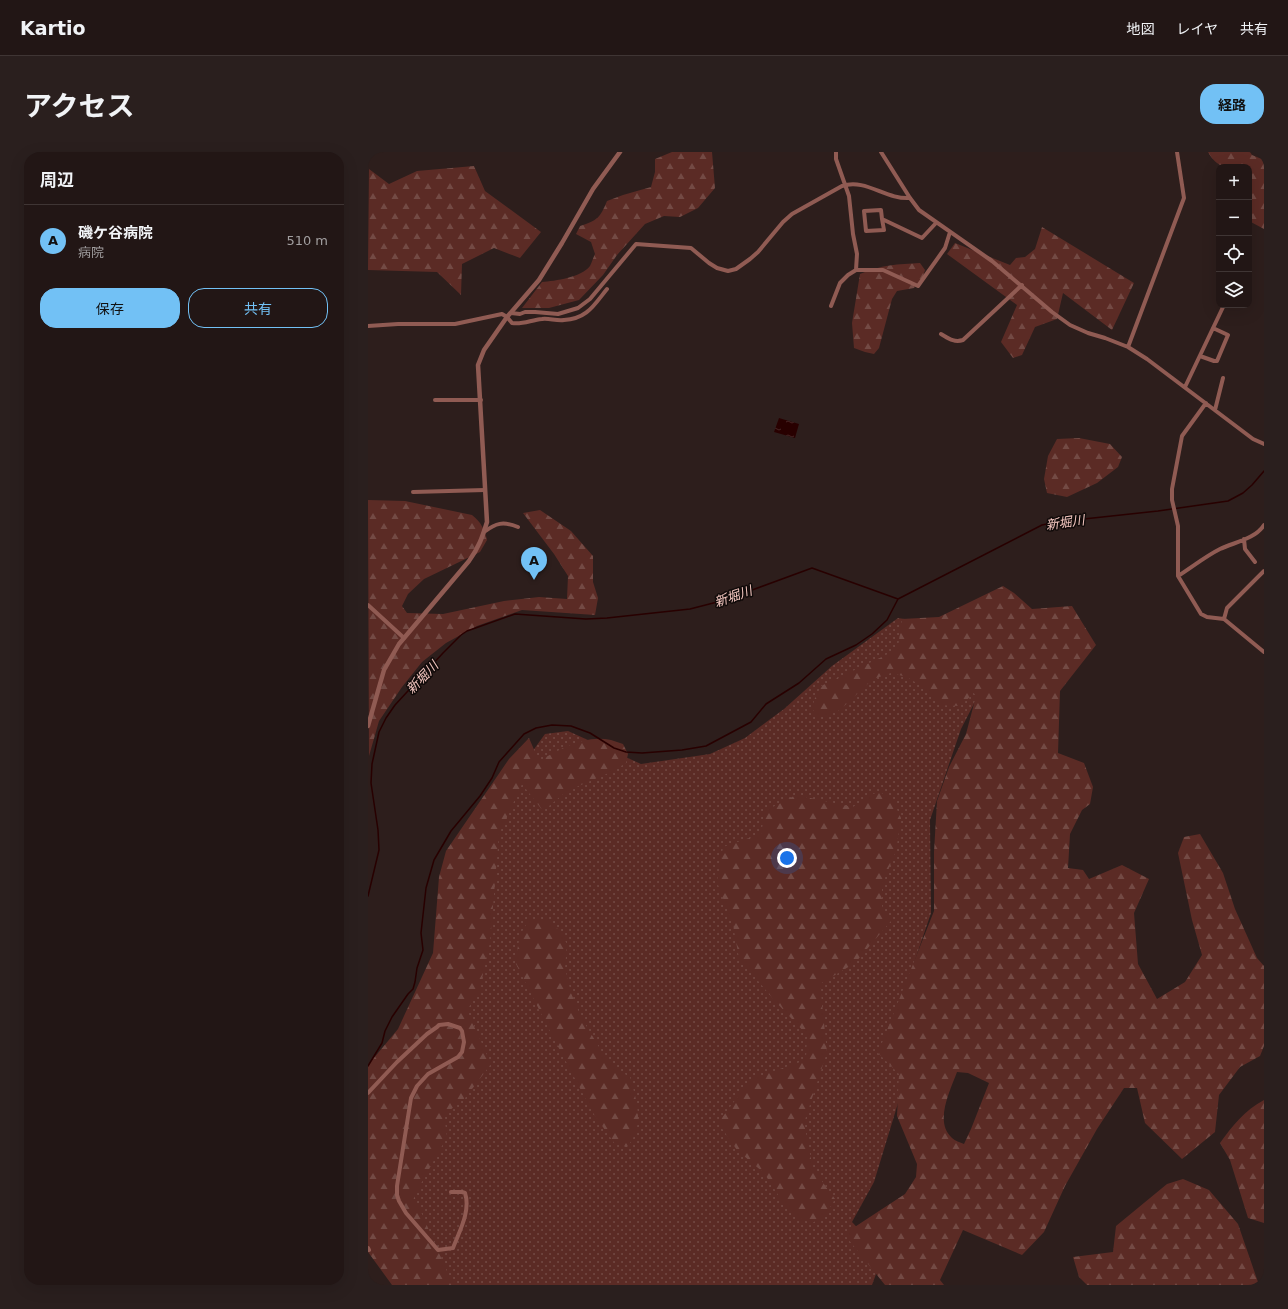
<!DOCTYPE html>
<html lang="ja">
<meta charset="utf-8">
<style>
body{margin:0;font-family:"DejaVu Sans","Noto Sans JP",sans-serif;background:#2a1f1e;color:#f1f3f6}
.controls{position:absolute;right:12px;top:12px;display:grid;overflow:hidden;border-radius:8px;box-shadow:0 4px 16px #0002}
.controls button{width:36px;height:36px;display:grid;place-items:center;padding:0;border:0;border-bottom:1px solid #3f3534;background:#221615;color:#f1f3f6;font:20px sans-serif}
.you{position:absolute;left:419px;top:706px;width:14px;height:14px;margin:-10px;border:3px solid #fff;border-radius:50%;background:#1a73e8;box-shadow:0 0 0 6px #1a73e833}
.badge{display:grid;place-items:center;width:26px;height:26px;border-radius:50%;background:#72c1f5;color:#111;font-size:13px;font-weight:700}
.pin{position:absolute;translate:-50% -33px;filter:drop-shadow(0 1px 2px #0008)}
.pin::after{content:'';position:absolute;top:21px;width:14px;height:12px;background:inherit;clip-path:polygon(0 0,100% 0,50% 100%)}
.list{margin:0;padding:0;list-style:none}
h2{display:flex;justify-content:space-between;align-items:center;height:52px;margin:0;padding:0 16px;font-size:17px}
h2 small{font-size:13px;font-weight:400;color:#a29fa0}
.list li{display:grid;grid-template-columns:26px 1fr auto;gap:12px;align-items:center;box-sizing:border-box;height:72px;padding:0 16px;border-top:1px solid #3f3534}
.list b{display:block;font-size:15px;white-space:nowrap}
.list p{margin:0;font-size:13px;white-space:nowrap;color:#a29fa0}
.list em{font-size:13px;font-style:normal;color:#a29fa0}
.actions{display:flex;gap:8px;padding:12px 16px}
.actions a{flex:1;padding:9px 0;border:1px solid #72c1f5;border-radius:16px;text-align:center;font-size:14px;color:#72c1f5}
.actions .main{background:#72c1f5;color:#111}
.icon{flex:none;width:22px;height:22px;fill:none;stroke:currentColor;stroke-width:2;stroke-linecap:round;stroke-linejoin:round}
.map{position:relative;flex:none;width:896px;height:1133px;overflow:hidden;border-radius:16px}
header{display:flex;align-items:center;gap:24px;box-sizing:border-box;height:56px;padding:0 20px;background:#221615;border-bottom:1px solid #3f3534}
header strong{font-size:19px}
nav{display:flex;gap:22px;margin-inline-start:auto;font-size:14px}
.intro{display:flex;align-items:center;justify-content:space-between;box-sizing:border-box;height:96px;padding:0 24px}
h1{margin:0;font-size:28px}
.button{padding:10px 18px;border-radius:16px;background:#72c1f5;color:#111;font-size:14px;font-weight:700}
main{display:flex;gap:24px;padding:0 24px}
aside{flex:1;background:#221615;border-radius:16px;box-shadow:0 4px 16px #0002}
.map>svg:first-child{display:block}
</style>
<header>
<strong>Kartio</strong>
<nav><a>地図</a><a>レイヤ</a><a>共有</a></nav>
</header>
<div class="intro"><h1>アクセス</h1><a class="button">経路</a></div>
<main>
<aside>
<h2>周辺<small></small></h2>
<ul class="list">
<li><span class="badge">A</span><div><b>磯ケ谷病院</b><p>病院</p></div><em>510 m</em></li>
</ul>
<div class="actions"><a class="main">保存</a><a>共有</a></div>
</aside>
<div class="map">
<svg width="896" height="1133" viewBox="0 0 896 1133">
<defs>
<pattern id="grass-dots" width="8" height="8" patternUnits="userSpaceOnUse"><rect width="8" height="8" fill="#5b2b25"/><path d="M2 2h.1M6 6h.1" fill="none" stroke="#734a44" stroke-width="1.8" stroke-linecap="round"/></pattern>
<pattern id="forest-firs" width="22" height="20" patternUnits="userSpaceOnUse"><rect width="22" height="20" fill="#5b2b25"/><path d="M5 1l3.5 6h-7zM16 11l3.5 6h-7z" fill="#734a44"/></pattern>
<pattern id="water-ripples" width="26" height="14" patternUnits="userSpaceOnUse"><rect width="26" height="14" fill="#280000"/><path d="M2 4q2-2 4 0t4 0M15 11q2-2 4 0t4 0" fill="none" stroke="#482525"/></pattern>
</defs>
<rect width="100%" height="100%" fill="#2d1e1c"/>
<path fill="url(#grass-dots)" d="M530,466l37,6 45,68 -19,37 -31,91 1,93 -38,112 16,42 -35,115 -22,40 31,33 -11,30h-428l-37,-79 29,-194 72,-227 37,-51 23,-3 73,33 69,-10 35,-16 39,-29 48,-43z"/>
<path fill="url(#forest-firs)" fill-rule="evenodd" d="M304,0h40l3,36 -17,20 -18,9 -16,-1 -19,8 -28,31 -14,20 -24,25 -30,8h-27l20,-26c13,-1 40,-5 48,-16 2,-4 3,-8 5,-12l-4,-12 -15,-8 4,-8c18,-6 20,-8 27,-25l16,-6 28,-8 4,-15v-13z
M840,0h42l2,3 12,5v69l-15,-8v-54c-20,0 -30,4 -41,-15z
M106,14l11,25 56,41 -21,26 -26,-10 -32,16 -1,31 -24,-23 -69,-2 1,-101 20,15 28,-13z
M674,75l92,56 -22,47 -49,-37 -6,26 -22,8 -13,28 -9,3 -12,-16 16,-37 -70,-51 8,-11 55,22 6,-7 9,-1 10,-8z
M552,111l5,7 -2,7 -9,11 -17,3 -5,8 -13,49 -5,6 -9,-2 -11,-4 -2,-25 8,-49c20,-9 39,-10 60,-11z
M711,286l31,6 12,13 -4,10 -21,16 -30,14 -20,-4 -3,-14 4,-23 9,-17z
M0,348l37,1 67,14c9,7 13,15 15,25l-7,12 -56,27 -16,15 -6,12 5,7 36,1 61,-13 35,-4 28,2 1,-23 -14,-22 -31,-41 17,-3 31,21 22,25v26l5,16 -3,17 -73,-5 -45,16 -31,17 -24,19 -20,25 -23,34 -10,35z
M635,434l11,7 18,16 40,-3 24,39 -36,46 -2,62 26,10 9,24 -3,17 -8,6 -12,24 -2,34 15,2 6,9 33,-14 27,14 -15,34 4,51 19,35 28,-17 17,-27 -10,-35 -14,-67 6,-16 16,-3 23,39 12,36 22,49 7,8v80l-4,10 -20,11 -21,28 -4,37 -33,27 -37,-36 -8,-35h-13l-27,41 -32,57 -21,46 -22,23 -59,-25 -23,50 4,5h-59l-41,-51 61,-40 11,-17 1,-13 -20,-48 2,-42 -21,-21 56,-142v-59l3,-51 12,-34 17,-33 10,-38 -3,-4 -1,3 -12,11 -21,-1 -16,-18 -16,-10 -16,-4 -18,6 -33,31 -14,6 -10,-1 -4,-7 3,-10 6,-12 65,-31 12,-8 4,-28 37,-2zM589,920l11,1 21,10 -18,46 -7,15c-4,-2 -9,-3 -12,-6 -18,-16 -2,-47 5,-66z
M161,586l10,23c21,-12 47,-27 72,-21 4,1 8,3 12,4l5,10 -2,9 -15,9 -44,19 -24,20 -21,-27 -23,50 -9,108 -11,50 -12,18 24,54 -25,33 -22,18 3,22 -33,59 39,89h-61l-24,-33v-187l30,-36 35,-76 6,-76 7,-26 63,-92z
M511,640l12,5 10,21 -5,33 -14,34v21l9,15 -36,42 -35,21 7,68 -23,71 9,46 22,30c-6,11 -11,18 -23,24l-9,-3 -15,-10 -24,-37 -27,-23 -19,-27 33,-44 55,-19 1,-25 -33,-35 -35,-42 -6,-33 -16,-43 6,-35 38,-13 4,-23 31,-16 57,12 17,-12z
M161,768l18,1 12,9 8,14 -2,24 6,25 10,24 21,35 8,8 9,11 11,6c7,25 15,49 -3,70l-12,-3 -22,-31 -41,-78 -37,-73 5,-27z
M896,948v123l-16,-5 -18,-58 -10,-17c13,-18 24,-32 44,-43z
M815,1027l26,11 29,34 21,61h-172l-8,-8 -6,-20 40,-5 3,-26 51,-42z"/>
<path fill="url(#water-ripples)" d="M411,266l20,6 -4,14 -21,-6z"/>
<g fill="none" stroke-linecap="round" stroke-linejoin="round">
<path stroke="#280000" stroke-width="1.5" d="M530,447l144,-74 14,-3 102,-11 70,-10 15,-8 9,-8 12,-14
M0,744l11,-46 -1,-20 -7,-47 1,-19 7,-32 7,-14 9,-13 48,-52 18,-18 6,-4 48,-17 71,5 21,-1 83,-9 35,-9 87,-32 86,31
M0,914l14,-23 3,-12 7,-14 16,-23 5,-5 2,-7 2,-14 6,-18 -2,-17 5,-45 8,-28 17,-29 29,-35 12,-18 7,-16 25,-28 12,-6 16,-3 19,1 19,7 24,15 12,4 16,1 40,-3 24,-4 45,-24 15,-18 33,-21 27,-24 30,-14 16,-11 15,-14 11,-21"/>
<path stroke="#905b53" stroke-width="4" d="M468,0v7l13,37 4,38 4,20 -1,16
M513,0l29,46 9,12 73,51 60,51 18,13 18,8 17,5 23,9 19,12 106,80 11,5
M514,67l2,11 -18,1 -2,-20 17,-1 1,9 40,19 14,-15
M463,154l9,-23 8,-8 8,-5h27l35,16 27,-38 5,-16
M143,161l9,1 5,-2h10l23,2 20,-6 12,-9 46,-55 55,4 18,15 8,5 11,3 8,-2 14,-10 8,-7 25,-30 9,-8 50,-28c24,-8 44,14 68,12
M0,174l30,-2h57l47,-10 5,3 5,6c10,2 19,-3 30,-4 7,-1 14,2 22,1 23,-1 30,-15 43,-31
M573,182c7,4 13,9 22,6l59,-55
M760,195l56,-149 -7,-46
M832,204l14,5h3l11,-26 -15,-7
M817,235l39,-82
M67,248h46
M838,251l-24,33 -10,53v11l6,26v50l23,38 6,3 17,2 40,33
M847,258l8,-32
M45,340l72,-2
M116,380c12,-9 19,-11 34,-5
M876,387l1,10 10,13
M810,424c14,-9 28,-20 42,-27 15,-7 35,-10 44,-24
M0,453l36,33
M856,467l3,-11 37,-37
M0,941l29,-31 30,-28 10,-7 2,-2 9,-1 12,4 2,3 2,11 -2,10 -4,5 -30,17 -11,12 -6,12 -14,88v9l2,6 7,12 32,37 15,-2c6,-16 18,-37 12,-55l-3,-1h-11
M0,1096l1,2"/>
<path stroke="#905b53" stroke-width="4.5" d="M0,574l16,-56 15,-26 70,-83c10,-14 13,-23 18,-39l-9,-157 6,-15 23,-33 32,-37 23,-37 31,-54 27,-37"/>
</g>
<g text-anchor="middle" stroke-width="3" stroke-linejoin="round" paint-order="stroke">
<g font-size="13" font-style="italic" fill="#f4c7c0" stroke="#100a09">
<text transform="translate(697 370) rotate(-8)" y="5">新堀川</text>
<text transform="translate(365 444) rotate(-19)" y="5">新堀川</text>
<text transform="translate(54 525) rotate(-46)" y="5">新堀川</text>
</g>
</g>
</svg>
<div class="controls">
<button>+</button>
<button>−</button>
<button><svg class="icon" aria-label="locate" viewBox="0 0 24 24"><circle cx="12" cy="12" r="6"/><path d="M12 2v4M12 18v4M2 12h4M18 12h4"/></svg></button>
<button><svg class="icon" aria-label="layers" viewBox="0 0 24 24"><path d="M12 4l9 5-9 5-9-5zM3 14l9 5 9-5"/></svg></button>
</div>
<div class="you"></div>
<div class="pin badge" style="left:166px;top:428px">A</div>
</div>
</main>
